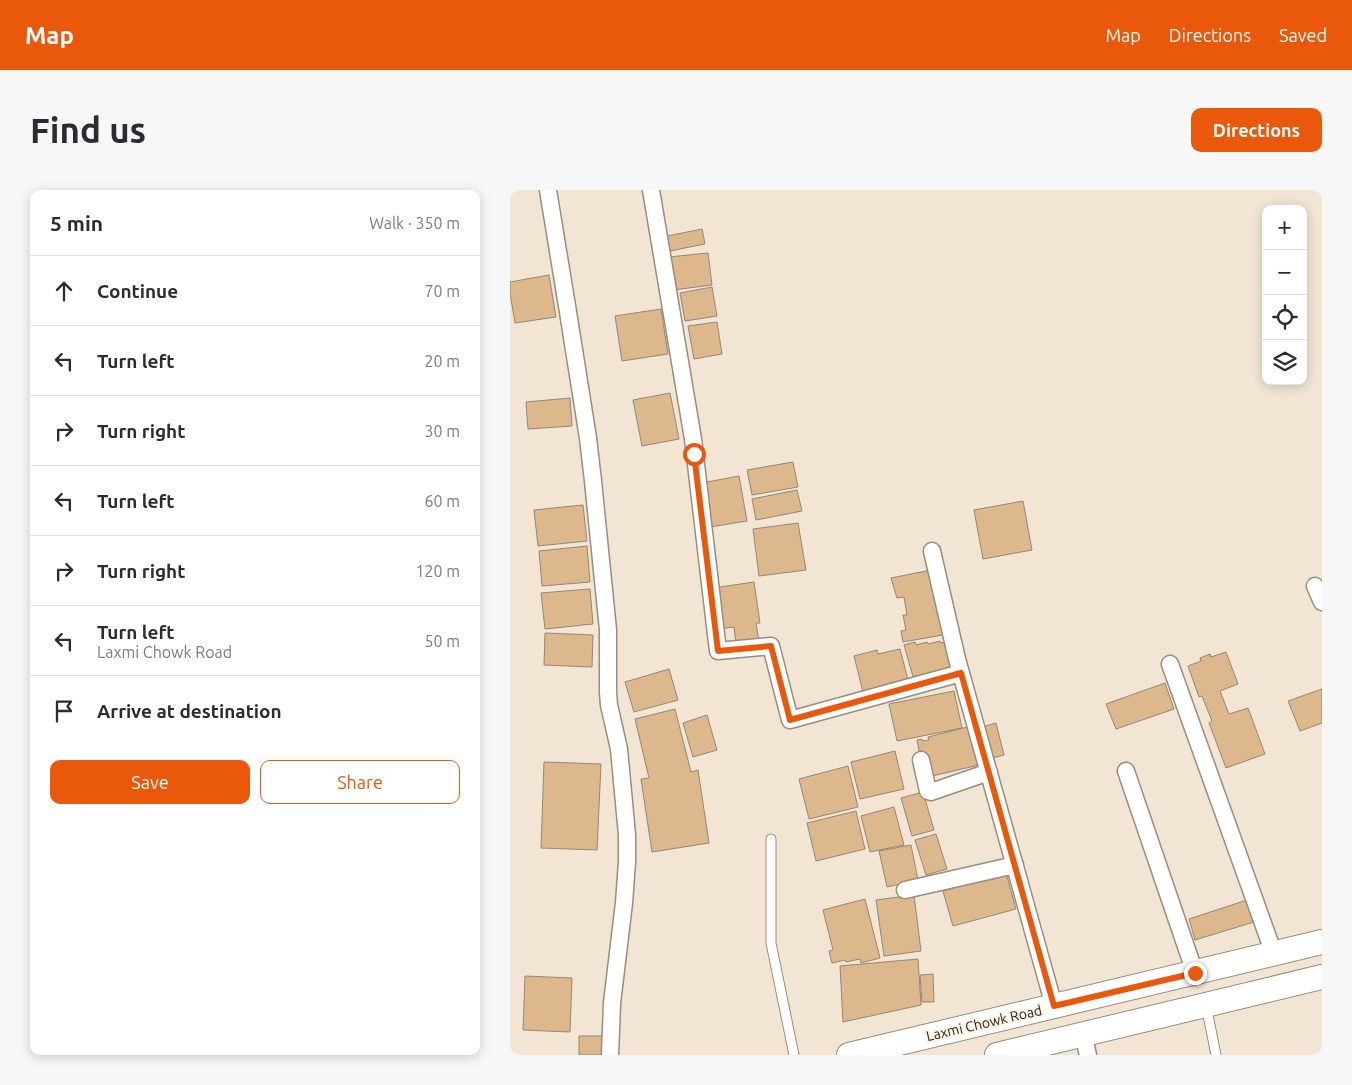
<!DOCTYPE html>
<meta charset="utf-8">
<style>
body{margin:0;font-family:Ubuntu,sans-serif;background:#f7f7f7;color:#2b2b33}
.controls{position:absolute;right:15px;top:15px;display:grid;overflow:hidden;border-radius:10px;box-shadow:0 2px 12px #0003}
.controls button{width:45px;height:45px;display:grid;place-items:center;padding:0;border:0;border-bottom:1px solid #e1e1e2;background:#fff;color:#2b2b33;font:25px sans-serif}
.stop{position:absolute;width:15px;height:15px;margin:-11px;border:4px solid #ea580c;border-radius:50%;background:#fff}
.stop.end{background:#ea580c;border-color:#fff;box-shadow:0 1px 5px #0008}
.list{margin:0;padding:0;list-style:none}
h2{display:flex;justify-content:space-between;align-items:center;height:65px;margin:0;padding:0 20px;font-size:21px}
h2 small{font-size:16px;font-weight:400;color:#7c7c81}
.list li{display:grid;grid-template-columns:32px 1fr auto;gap:15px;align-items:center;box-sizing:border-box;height:70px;padding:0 20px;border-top:1px solid #e1e1e2}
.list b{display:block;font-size:19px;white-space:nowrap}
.list p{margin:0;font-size:16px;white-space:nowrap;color:#7c7c81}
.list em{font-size:16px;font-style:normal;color:#7c7c81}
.actions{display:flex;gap:10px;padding:15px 20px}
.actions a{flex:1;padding:11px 0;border:1px solid #ea580c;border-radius:10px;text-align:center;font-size:18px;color:#ea580c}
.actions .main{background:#ea580c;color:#fff}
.icon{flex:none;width:28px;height:28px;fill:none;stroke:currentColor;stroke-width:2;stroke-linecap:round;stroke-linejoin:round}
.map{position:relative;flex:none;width:812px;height:865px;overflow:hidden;border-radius:10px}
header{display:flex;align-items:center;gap:30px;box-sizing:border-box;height:70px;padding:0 25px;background:#ea580c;color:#fff}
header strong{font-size:24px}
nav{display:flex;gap:28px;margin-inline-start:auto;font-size:18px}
.intro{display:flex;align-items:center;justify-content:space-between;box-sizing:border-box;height:120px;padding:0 30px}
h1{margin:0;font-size:35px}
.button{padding:12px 22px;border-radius:10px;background:#ea580c;color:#fff;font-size:18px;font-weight:700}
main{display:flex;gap:30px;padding:0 30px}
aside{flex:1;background:#fff;border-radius:10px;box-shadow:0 2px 12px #0003}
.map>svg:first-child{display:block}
</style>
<header>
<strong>Map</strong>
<nav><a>Map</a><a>Directions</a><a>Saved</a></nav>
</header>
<div class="intro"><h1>Find us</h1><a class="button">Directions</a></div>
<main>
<aside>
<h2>5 min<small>Walk · 350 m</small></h2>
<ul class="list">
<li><svg class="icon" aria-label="ahead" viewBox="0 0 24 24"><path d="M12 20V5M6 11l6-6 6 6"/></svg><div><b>Continue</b></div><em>70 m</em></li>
<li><svg class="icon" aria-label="left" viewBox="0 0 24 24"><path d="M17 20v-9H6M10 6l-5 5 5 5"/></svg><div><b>Turn left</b></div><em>20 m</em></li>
<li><svg class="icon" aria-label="right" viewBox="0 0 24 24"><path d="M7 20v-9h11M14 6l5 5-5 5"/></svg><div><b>Turn right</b></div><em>30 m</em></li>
<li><svg class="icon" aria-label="left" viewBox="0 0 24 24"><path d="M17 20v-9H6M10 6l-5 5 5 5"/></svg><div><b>Turn left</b></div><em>60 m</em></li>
<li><svg class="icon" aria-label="right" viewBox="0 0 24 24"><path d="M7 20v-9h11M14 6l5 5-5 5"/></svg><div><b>Turn right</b></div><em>120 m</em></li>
<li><svg class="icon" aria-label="left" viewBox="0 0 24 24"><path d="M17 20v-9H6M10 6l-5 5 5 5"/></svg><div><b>Turn left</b><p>Laxmi Chowk Road</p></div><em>50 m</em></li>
<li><svg class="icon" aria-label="arrive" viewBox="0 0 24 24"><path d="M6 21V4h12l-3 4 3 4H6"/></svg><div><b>Arrive at destination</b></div></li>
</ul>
<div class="actions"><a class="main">Save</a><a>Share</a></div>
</aside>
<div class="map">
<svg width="812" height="865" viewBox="0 0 812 865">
<rect width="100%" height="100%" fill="#f2e5d3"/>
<path fill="#ddb88d" stroke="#948677" d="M192,39l3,15 -35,7 -3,-15z
M198,63l4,32 -39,5 -4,-33z
M39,85l7,42 -41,6 -5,-30v-11z
M202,97l5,29 -32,5 -5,-28z
M151,119l7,45 -46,7 -7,-45z
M207,132l5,32 -28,5 -6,-33z
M160,203l9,46 -37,7 -9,-46z
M60,208l2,28 -44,3 -2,-27z
M283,272l5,25 -46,8 -5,-25z
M229,286l8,45 -37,6 -8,-44z
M287,300l5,21 -46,9 -4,-21z
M513,311l9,49 -49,9 -9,-49z
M73,315l4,36 -49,5 -4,-36z
M288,333l8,47 -47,6 -6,-47z
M77,356l3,36 -48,4 -3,-35z
M421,380l12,65 -40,7 -2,-11 5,-1 -3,-15h4l-3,-18 -7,1 -6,-20z
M244,392l6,41h-4l3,19 -23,3 -2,-18 -15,2 -6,-41z
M80,399l3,35 -48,5 -4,-36z
M35,443l48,2 -1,32 -48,-2z
M430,451l1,2 8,-2 8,28 -43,11 -10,-35 11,-3 1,3 11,-3 1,2z
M390,459l8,31 -45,12 -9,-36 23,-6 1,4z
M716,462l12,32 -18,7 9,23 19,-6 17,46 -39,14 -17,-45 3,-2 -10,-25 -3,1 -11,-31 13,-5 -1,-3 10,-4 1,3z
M159,479l9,31 -44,12 -9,-30z
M655,493l9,26 -58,20 -10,-25z
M812,499v34l-22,8 -12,-30z
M444,501l8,37 -65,13 -8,-37z
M165,519l16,63 7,-2 11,73 -57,9 -11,-73 8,-1 -14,-59z
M197,525l10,35 -24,7 -10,-34z
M486,533l8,32 -15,4 -7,-32z
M461,536l8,39 -51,12 -8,-22 -3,-15 5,-1 1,2 6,-1 -1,-3z
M385,561l9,38 -44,10 -9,-37z
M34,572l57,2 -4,86 -56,-2z
M338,576l10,41 -49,12 -10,-40z
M413,602l11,38 -22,6 -11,-38z
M384,617l10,38 -34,7 -9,-36z
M346,621l9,38 -49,12 -9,-38z
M426,644l11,35 -21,6 -11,-35z
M401,655l7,35 -31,7 -8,-36z
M496,683l10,36 -63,17 -10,-35z
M404,705l7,56 -37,5 -8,-56z
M355,709l15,59 -19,5 -1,-4 -14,3 -1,-2 -13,3 -3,-12 4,-1 -10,-40z
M737,710l7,22 -59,18 -6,-21z
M408,769l3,46 -78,17 -3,-56z
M423,784l1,28h-12l-2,-27z
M15,786l47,2 -2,54 -47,-2z
M69,846h23v19h-23z"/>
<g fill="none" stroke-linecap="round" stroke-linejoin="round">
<g stroke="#998d7c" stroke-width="11">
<path id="service" d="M261,649v104l23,112
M696,815l10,50"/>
</g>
<g stroke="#998d7c" stroke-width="19">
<path id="minor" d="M38,0l20,122 20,126 5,43 15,149v62l1,13 10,44 8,86v27l-3,41 -12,100 -2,52
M141,0l42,249 25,212 53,-5 19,74 171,-47
M422,361l25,108 97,347
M805,396l7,16
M660,474l104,290
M411,570l7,31 3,1 58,-20
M616,581l69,202
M395,700l110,-25
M573,844l5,21"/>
</g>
<g stroke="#998d7c" stroke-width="26">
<path id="secondary" d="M339,865l473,-113
M487,865l325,-78"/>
</g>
<use href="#service" stroke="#fff" stroke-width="9"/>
<use href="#minor" stroke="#fff" stroke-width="16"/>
<use href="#secondary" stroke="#fff" stroke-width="24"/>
</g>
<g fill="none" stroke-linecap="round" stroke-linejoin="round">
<path stroke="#ea580c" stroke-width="6" d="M184,264l24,197 53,-5 19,74 171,-47 93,333 141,-33"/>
</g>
<g text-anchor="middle" stroke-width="4.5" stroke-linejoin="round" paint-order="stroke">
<g font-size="14" fill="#28241d" stroke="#fdf3e4">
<text transform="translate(474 833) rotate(-13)" y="5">Laxmi Chowk Road</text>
</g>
</g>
</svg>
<div class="controls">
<button>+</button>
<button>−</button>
<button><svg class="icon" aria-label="locate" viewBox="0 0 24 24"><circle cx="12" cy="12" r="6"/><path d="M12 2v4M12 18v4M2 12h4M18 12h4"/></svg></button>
<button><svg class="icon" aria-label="layers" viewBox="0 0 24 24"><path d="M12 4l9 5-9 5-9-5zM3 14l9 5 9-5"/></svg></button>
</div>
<div class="stop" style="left:184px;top:264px"></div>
<div class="stop end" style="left:685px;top:783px"></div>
</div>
</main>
